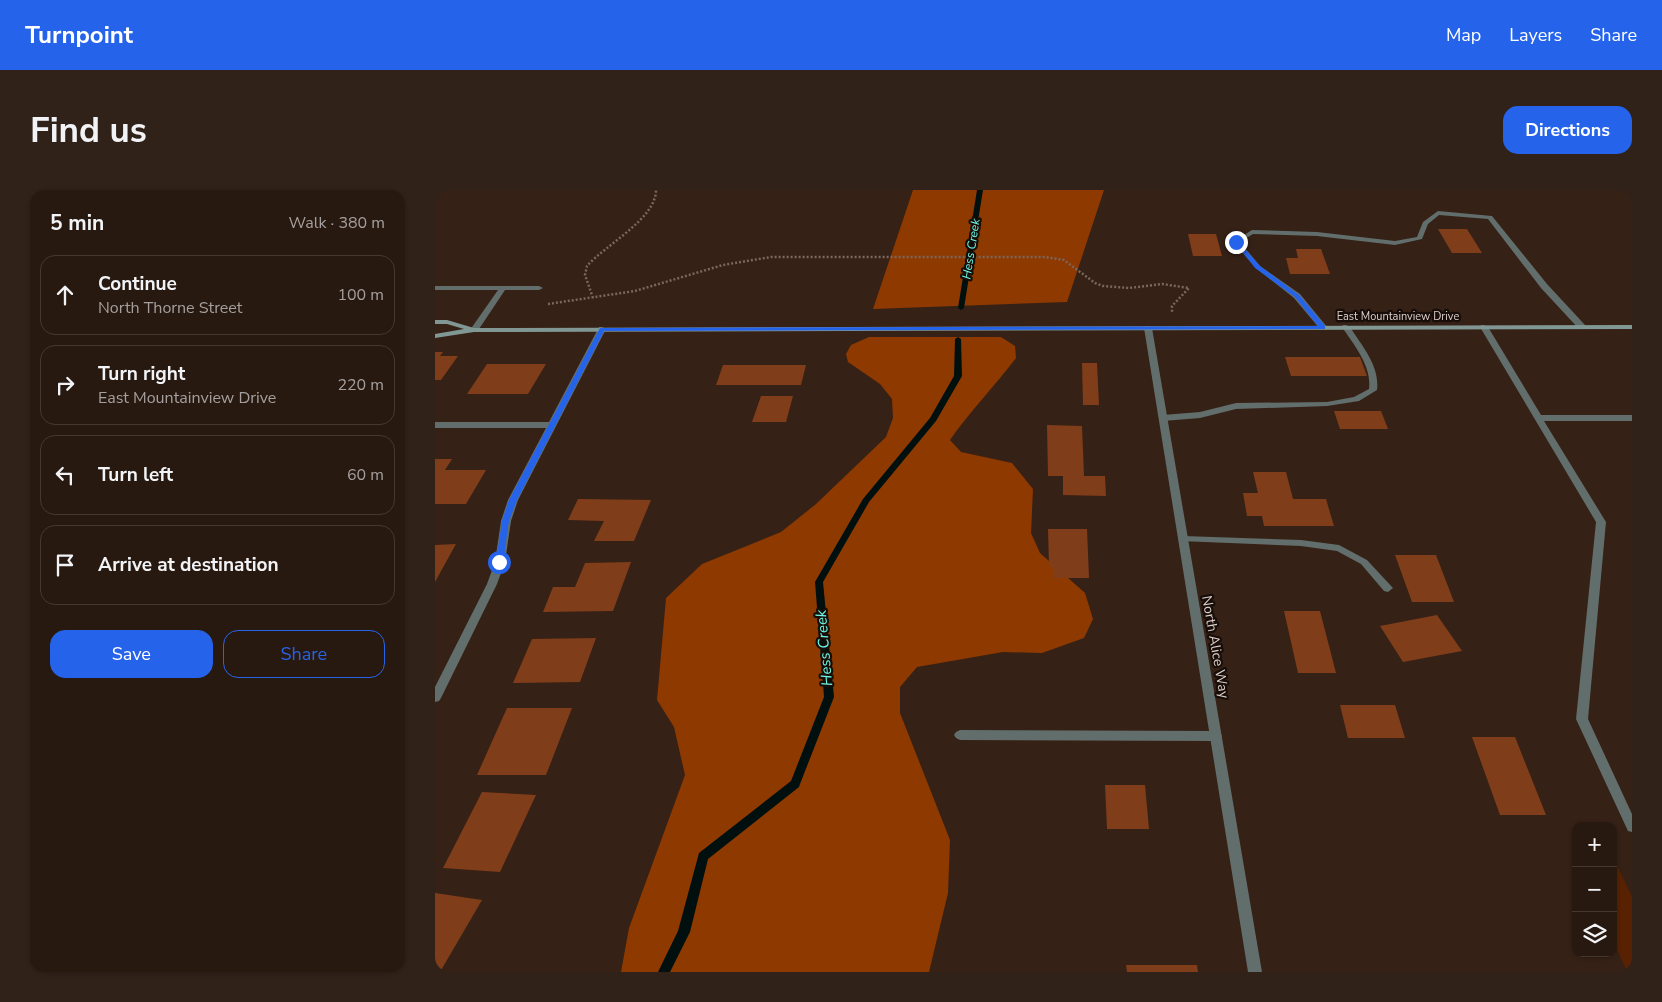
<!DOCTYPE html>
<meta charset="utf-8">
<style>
body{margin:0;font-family:"Nunito Sans",sans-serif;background:#302219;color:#f1f3f6}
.controls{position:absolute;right:15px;bottom:15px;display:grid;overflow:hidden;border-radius:10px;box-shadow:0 1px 4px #0004}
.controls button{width:45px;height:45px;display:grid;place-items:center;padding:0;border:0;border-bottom:1px solid #443830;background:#281910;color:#f1f3f6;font:25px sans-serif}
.stop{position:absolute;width:15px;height:15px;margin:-11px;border:4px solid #2563eb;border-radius:50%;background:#fff}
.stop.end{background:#2563eb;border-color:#fff;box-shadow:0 1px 5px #0008}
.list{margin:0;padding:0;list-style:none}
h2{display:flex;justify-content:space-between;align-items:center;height:65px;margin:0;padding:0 20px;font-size:21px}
h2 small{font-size:16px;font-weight:400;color:#a5a09f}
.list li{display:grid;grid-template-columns:32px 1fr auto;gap:15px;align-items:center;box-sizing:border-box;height:80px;margin:0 10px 10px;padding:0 10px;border:1px solid #443830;border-radius:15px}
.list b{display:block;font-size:19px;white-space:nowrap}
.list p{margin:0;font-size:16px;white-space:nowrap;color:#a5a09f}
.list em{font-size:16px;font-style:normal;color:#a5a09f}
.actions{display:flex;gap:10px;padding:15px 20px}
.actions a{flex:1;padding:11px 0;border:1px solid #2563eb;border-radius:15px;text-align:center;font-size:18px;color:#2563eb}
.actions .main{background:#2563eb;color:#fff}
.icon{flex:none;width:28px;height:28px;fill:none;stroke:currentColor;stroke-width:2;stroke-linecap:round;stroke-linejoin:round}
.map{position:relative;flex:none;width:1197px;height:782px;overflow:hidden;border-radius:15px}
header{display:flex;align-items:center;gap:30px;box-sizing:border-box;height:70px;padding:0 25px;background:#2563eb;color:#fff}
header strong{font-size:24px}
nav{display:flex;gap:28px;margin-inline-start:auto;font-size:18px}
.intro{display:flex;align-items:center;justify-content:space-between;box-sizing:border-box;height:120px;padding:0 30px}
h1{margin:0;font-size:35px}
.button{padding:12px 22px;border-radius:15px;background:#2563eb;color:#fff;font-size:18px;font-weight:700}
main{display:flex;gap:30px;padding:0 30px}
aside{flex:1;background:#281910;border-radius:15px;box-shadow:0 1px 4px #0004}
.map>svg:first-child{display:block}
</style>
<header>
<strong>Turnpoint</strong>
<nav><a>Map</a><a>Layers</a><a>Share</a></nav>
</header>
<div class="intro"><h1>Find us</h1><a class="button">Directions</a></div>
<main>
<aside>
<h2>5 min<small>Walk · 380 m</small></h2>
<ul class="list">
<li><svg class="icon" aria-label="ahead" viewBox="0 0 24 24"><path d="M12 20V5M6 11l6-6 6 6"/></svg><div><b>Continue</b><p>North Thorne Street</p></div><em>100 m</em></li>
<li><svg class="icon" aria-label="right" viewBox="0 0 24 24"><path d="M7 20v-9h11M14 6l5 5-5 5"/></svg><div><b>Turn right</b><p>East Mountainview Drive</p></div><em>220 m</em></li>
<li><svg class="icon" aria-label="left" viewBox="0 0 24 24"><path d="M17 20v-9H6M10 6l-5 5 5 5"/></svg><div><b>Turn left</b></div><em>60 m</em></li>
<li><svg class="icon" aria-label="arrive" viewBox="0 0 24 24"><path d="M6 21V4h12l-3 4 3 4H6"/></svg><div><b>Arrive at destination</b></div></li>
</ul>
<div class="actions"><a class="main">Save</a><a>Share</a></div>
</aside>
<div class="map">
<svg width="1197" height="782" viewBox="0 0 1197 782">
<rect width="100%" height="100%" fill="#362116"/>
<path fill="#582202" d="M1178,667l19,40v75h-5l-14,-32z"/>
<path fill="#8e3900" d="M478,0h191l-37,112 -194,7z
M434,147h132l14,9 1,12c-21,28 -46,53 -66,82l11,12 51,11 21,26 -2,44 9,20 45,40 8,26 -9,19 -42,15 -39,-1 -86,15 -17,20v26l50,127 -2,53 -19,79h-308l8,-44 56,-153 -11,-48 -17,-27 9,-102 36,-34 79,-32 35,-28 70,-67 7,-19 -1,-19 -12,-15 -32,-22 -2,-8 5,-9z"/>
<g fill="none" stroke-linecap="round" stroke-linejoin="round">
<path fill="#01100e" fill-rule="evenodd" d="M542,0h6l-19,118 -3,2 -3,-2z
M523,147l3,2 1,37 -26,45 -67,81 -46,80 11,115 -34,87 -1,3 -91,72 -18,73 -20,40h-12l20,-41 21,-78 92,-72 33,-84 -9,-115 48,-83 67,-81 24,-42 1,-37z"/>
</g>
<path fill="#803d1a" d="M1003,39h29l15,24h-30z
M753,44h28l6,22h-29z
M861,59h25l9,25h-40l-4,-16h12z
M0,162h8l-3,4h18l-17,24h-6z
M850,167h75l7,19h-76z
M647,173h15l2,42h-16z
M52,174h59l-18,30h-61z
M288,175h83l-5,20h-85z
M326,206h32l-7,26h-34z
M899,221h47l7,18h-48z
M612,235l35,1 2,50h21l1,20 -43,-1v-19h-15z
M0,269h17l-7,11h41l-20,34h-31z
M818,282h33l7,27h33l8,27h-70l-2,-10h-15l-4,-23h15z
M143,309l73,1 -17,41h-40l10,-20 -36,-1z
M613,339h39l2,49h-36v-11h-4z
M21,354l-21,38v-37z
M960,365h41l18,47h-42z
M196,372l-18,49 -70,1 10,-25h22l10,-24z
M849,421h36l16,62h-38z
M1002,425l25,36 -59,11 -23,-36z
M161,448l-16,44 -67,1 19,-44z
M905,515h55l10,33h-57z
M72,518h65l-26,67h-69z
M1037,547h43l31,78h-46z
M670,595h40l4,44h-42z
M47,602l54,3 -36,77 -57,-4z
M0,703l47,7 -42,72h-5z
M691,775h71l1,7h-71z"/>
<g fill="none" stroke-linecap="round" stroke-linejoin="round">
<path stroke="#7a675e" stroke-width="2.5" stroke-dasharray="2 2" stroke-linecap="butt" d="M158,108l-8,-23 2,-9c18,-21 69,-47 69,-76
M113,114l87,-13 88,-26 48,-8h274l19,3 31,23 8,3 26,2 33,-4 27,4 -17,18v6"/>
<path fill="#616e6c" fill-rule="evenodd" d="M1003,21l54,5 55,68 38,41v4h-6l-38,-41 -53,-69 -49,-4 -11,9 -6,15 -27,6 -78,-9 -64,-2 -13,8 20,24 40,28 27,33 -4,2h-3l-26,-31 -38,-30 -23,-26 19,-12 65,2 78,9 22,-4 6,-15z
M0,96h104l4,2 -4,2h-34l-28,42h-3l-4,-2 28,-40h-63z
M908,135h3l4,2c12,19 30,39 27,63l-18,11 -32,5 -91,3 -36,9 -37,3 -4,-3 4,-3 37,-3 36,-9 91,-1 27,-5 15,-8c3,-23 -15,-44 -27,-62z
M1046,135h3l4,2 53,88h91v6h-88l62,101 -18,197 44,95v18l-4,-1 -52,-112 20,-197 -116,-195z
M748,346l118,4 38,5 28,15 26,28 -5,4 -4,-1 -23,-27 -24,-13 -36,-5 -121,-5 -2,-2 2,-2z
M525,540l256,1 4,2 2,3 -2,3 -4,2 -256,-1 -4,-2 -2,-3 2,-3z"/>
<path fill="#616e6c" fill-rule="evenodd" d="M710,136h3l4,2 110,644h-14l-104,-644z
M164,137h3l4,2 -88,171 -7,21 -6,41 -8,22 -56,114 -2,3 -4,1v-15l52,-103 8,-22 6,-41 7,-21 38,-72h-111v-6h114z"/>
<path fill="#819793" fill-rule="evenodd" d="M0,130h12l27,8 1158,-3v4l-1158,3 -39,6v-4l29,-5 -17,-5h-12z"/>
</g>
<path fill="#2563eb" d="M799,51h4l22,25 39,29 26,31v3l-721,2 -87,169 -8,21 -6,41 -4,3 -3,-3 6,-41 7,-21 91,-172 718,-2 -23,-29 -40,-29z"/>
<g text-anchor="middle" stroke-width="4.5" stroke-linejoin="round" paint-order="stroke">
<g font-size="11" fill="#decfc8" stroke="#170d09">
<text x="963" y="130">East Mountainview Drive</text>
</g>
<g font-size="12" font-style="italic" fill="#6cfbe6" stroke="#170d09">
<text transform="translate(536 59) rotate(-81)" y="4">Hess Creek</text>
</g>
<g font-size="14" fill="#decfc8" stroke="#170d09">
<text transform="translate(781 457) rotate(80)" y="5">North Alice Way</text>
</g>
<g font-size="15" font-style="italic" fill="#6cfbe6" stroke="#170d09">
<text transform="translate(389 458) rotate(-95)" y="5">Hess Creek</text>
</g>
</g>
</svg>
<div class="controls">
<button>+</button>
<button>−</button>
<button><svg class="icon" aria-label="layers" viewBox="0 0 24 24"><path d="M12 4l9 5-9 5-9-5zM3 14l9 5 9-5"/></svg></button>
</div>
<div class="stop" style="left:64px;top:372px"></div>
<div class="stop end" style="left:801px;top:52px"></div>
</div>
</main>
